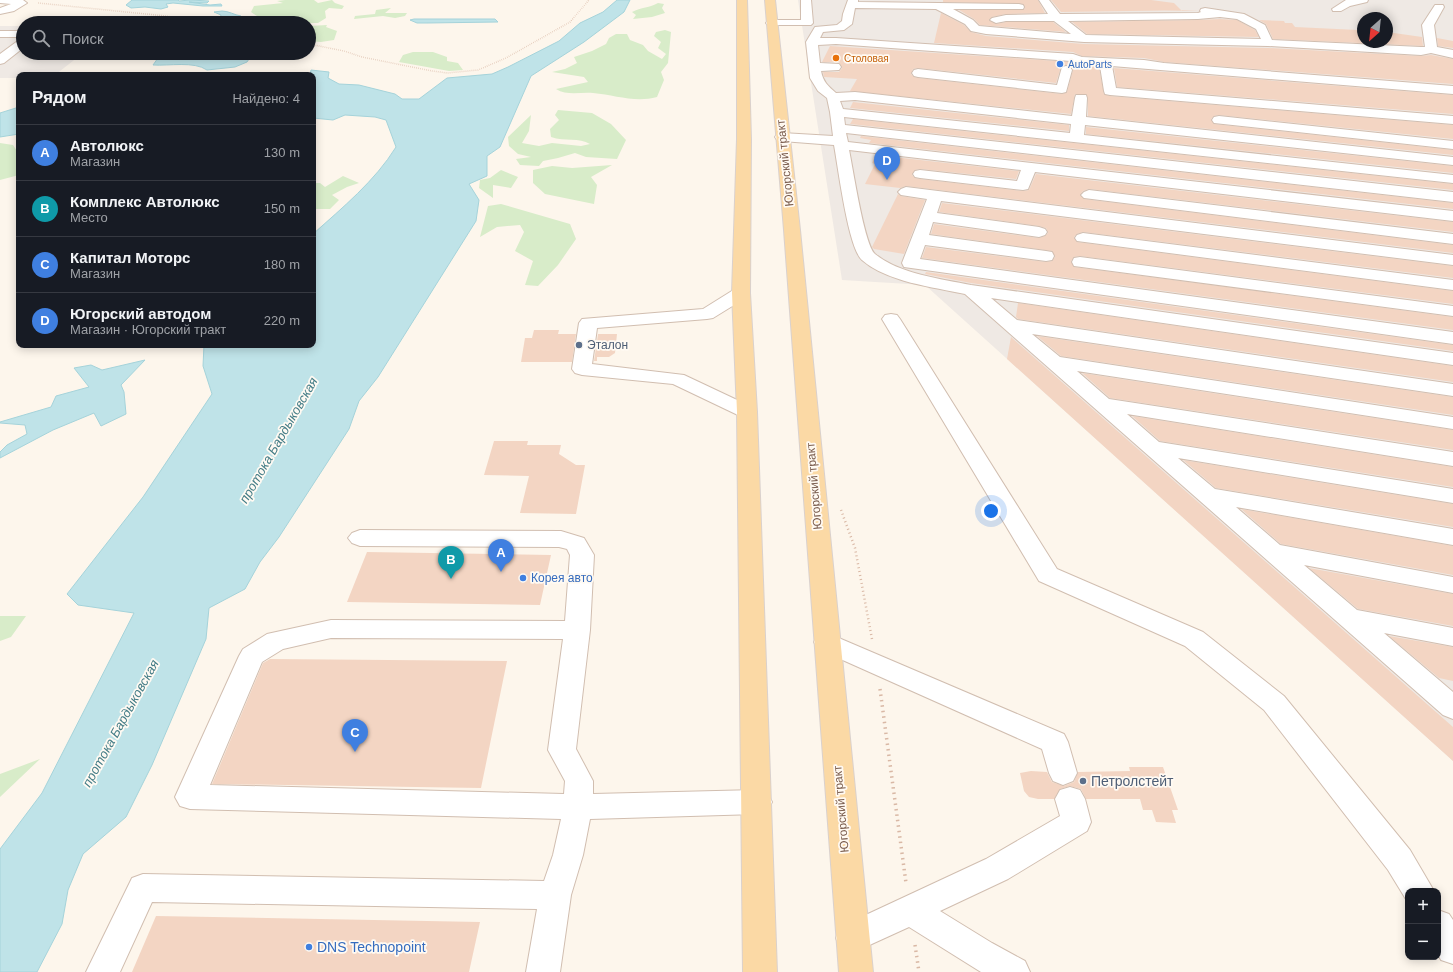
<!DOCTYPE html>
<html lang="ru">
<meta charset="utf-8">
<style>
body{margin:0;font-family:Helvetica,sans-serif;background:#20242c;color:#f1f3f6}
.controls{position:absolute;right:12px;bottom:12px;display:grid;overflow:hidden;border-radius:8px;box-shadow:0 2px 10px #0003}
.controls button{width:36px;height:36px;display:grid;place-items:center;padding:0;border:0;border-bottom:1px solid #363941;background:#171b24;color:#f1f3f6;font:20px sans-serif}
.compass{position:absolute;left:1357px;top:12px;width:36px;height:36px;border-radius:50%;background:#171b24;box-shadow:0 2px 10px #0003;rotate:207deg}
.you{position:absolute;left:991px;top:511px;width:14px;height:14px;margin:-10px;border:3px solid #fff;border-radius:50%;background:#1a73e8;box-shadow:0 0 0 6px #1a73e833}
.badge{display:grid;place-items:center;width:26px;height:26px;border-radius:50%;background:#0f766e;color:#fff;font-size:13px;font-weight:700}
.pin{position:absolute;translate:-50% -33px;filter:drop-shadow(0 1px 2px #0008)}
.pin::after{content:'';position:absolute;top:21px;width:14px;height:12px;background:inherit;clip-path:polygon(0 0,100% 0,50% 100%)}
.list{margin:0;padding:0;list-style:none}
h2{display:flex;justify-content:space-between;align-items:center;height:52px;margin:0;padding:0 16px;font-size:17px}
h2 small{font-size:13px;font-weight:400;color:#9ea1a6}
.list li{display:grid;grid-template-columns:26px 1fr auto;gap:12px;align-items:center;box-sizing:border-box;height:56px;padding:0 16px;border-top:1px solid #363941}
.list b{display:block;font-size:15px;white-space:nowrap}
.list p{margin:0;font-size:13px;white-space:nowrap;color:#9ea1a6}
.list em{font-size:13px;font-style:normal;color:#9ea1a6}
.icon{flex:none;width:22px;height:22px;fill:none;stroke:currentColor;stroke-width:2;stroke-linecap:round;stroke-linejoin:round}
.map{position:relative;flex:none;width:1453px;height:972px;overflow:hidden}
.search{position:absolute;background:#171b24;box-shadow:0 2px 10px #0003;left:16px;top:16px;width:300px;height:44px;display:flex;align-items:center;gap:10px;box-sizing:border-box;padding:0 14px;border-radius:22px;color:#9ea1a6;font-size:15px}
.panel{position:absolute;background:#171b24;box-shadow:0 2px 10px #0003;left:16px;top:72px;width:300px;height:276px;border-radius:8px}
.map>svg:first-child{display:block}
</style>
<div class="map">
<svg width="1453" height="972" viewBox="0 0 1453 972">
<rect width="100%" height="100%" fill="#fdf6ec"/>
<path fill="#efe9e4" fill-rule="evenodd" d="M798,0h655v761l-528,-476 -83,-5zM1363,18h24v24h-24z
M0,26h23v27h60l-28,22h-36v3h-19z"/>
<path fill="#d8ecc9" d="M285,0h29l4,3 14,-3 3,3 9,3 -2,3 -13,-1 -4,3 1,7 -8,5h-15l-4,-6c-14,5 -36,5 -48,-5l3,-6 29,-3 -6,-2z
M658,3l6,1 -2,4 3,5 -13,4 -19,2 3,-4 -4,-3c9,-5 18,-4 26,-9z
M391,8l-6,5h22l-2,3 -10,2 -12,-2 -29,3 1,-3 20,-2 1,-4z
M327,25l-1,2 11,4 -3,9 -13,2 -12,-1v-15z
M665,30l6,2 -3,31 -7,9 3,8 -7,17c-22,6 -42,-2 -64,-4 -13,-1 -26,3 -37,-4l32,-7 -4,-5 -32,-5 13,-3 12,-6 -3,-6 18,-6 14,-7 3,-6 7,-4h11l3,6 13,5 5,6 14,8 4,-5 -8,-6 3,-6 -7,-6 2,-4z
M413,52h20l14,5v4l11,2 5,7 -14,1 -50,-9 4,-7z
M558,110l34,3 19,11 15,16 -9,19 -31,-2 -11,-4 -17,5 -15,3 -4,5 -19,-1 -4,-6 15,-2 -13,-3 -9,-8 -1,-9 23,-22 -2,16 -7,12 17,3 13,-3 29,3 9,-2c-11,-7 -25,-2 -39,-7l-1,-8 9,-9 -4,-5z
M0,143l13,2 4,6h2v24l-19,5z
M612,165l-21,12 6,8 -3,19 -49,-10 -12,-11v-13l19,-4 20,2z
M501,170l17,7 -7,11 -18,-3v13l-14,-10 1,-8 10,-2z
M343,176l16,7 -12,4 -15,8 7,5 -9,9h-17v-26h7l5,4z
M501,204l69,20 6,15 -18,26 -20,21 -13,-1 8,-24 -18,-10 9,-19 -4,-7 -23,2 -17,10 8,-31z
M0,616h26l-15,21 -11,4z
M40,759l-40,38v-23z"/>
<path fill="#bfe3e8" stroke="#a5d3da" d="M132,0h46l1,1 11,-1 19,1 -2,2 -18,-1 21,3 11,-1 1,2h-19l-30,-3 -7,1 2,3 -7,2 -16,-2 -14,1 -5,-3z
M617,0h13l-6,12 -40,30 -53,34 -31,71 -13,9v20l-18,8 10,16 -3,21 -98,156 -19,24 -10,28 -70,108 -19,25 -15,27 -36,19 -3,31 -54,126 -26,52 -43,37 -15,36 -6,34 -25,48h-37v-123l42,-56 92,-180 -56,-8 -11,-11 76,-97 69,-103 -9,-28 1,-21h109v-111c29,-26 62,-53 83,-87l-10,-27 -11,-3 -30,-2 -12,5 -20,-2v-43h-3l1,-5 18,2 -1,6 11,6 20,1 36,9 7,5h17l28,-21 45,-4 16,-7 51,-26 21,-18 23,-11z
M222,11c7,0 12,4 19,5l-1,6 -20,-3 1,-4 -7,-3z
M414,19h81l3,3 -71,1h-10l-7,-3z
M156,53h33l5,4 10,-4h49l-6,9 -12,5 -28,3c-13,-9 -38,-4 -54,-5l5,-7z
M19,107v27l-19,3v-24z
M145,360l-24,25 3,7 2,22 -25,12 -7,-13 -41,17 -53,28v-6l7,-7 20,-11 -2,-9 -25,-2v-1l51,-15 5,-11 33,-9 -15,-19 17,-3 11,5z"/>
<path fill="#f3d5c3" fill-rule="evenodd" d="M943,0h95l7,13 -39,1 -14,3 -3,3 7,4 10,-2h47l13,10 -86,-7 -6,-6 -15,-9h64l2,-2 -2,-4 -80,-2z
M1051,0h100l23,3 8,8 17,-1 -138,2z
M941,13l23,12 7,7 15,4 98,8 184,4 153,8 10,-1 22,4v25l-289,-22 -20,-4 -62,-2 -9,-4 -139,-9z
M1220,19l17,1 18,10 4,7 -172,-3 -15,-12 126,-2z
M1259,20l25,1 1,2h7l3,4 63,3 5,1v11h24v-10l35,5 1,9 -150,-7 -7,-15z
M1437,38l16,3v7l-15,-2z
M830,46l241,16 9,4 19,1 5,27 6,2 343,29v14l-234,-24 -5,1 -3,3 3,5 239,26v5l-365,-39v-18l-2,-4h-11l-4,20 -221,-23 7,-12 -33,-2 -1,-5h16l3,-4 -3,-6h-17zM1066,65l5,1 2,4 -6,22 -5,2 -144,-16 -4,-1 -3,-3 2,-5 5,-1 138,15 5,-16z
M1114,68l339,27v19l-336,-27z
M853,102l216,23v6l-219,-23z
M853,119l600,65v6l-603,-66z
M1086,127l367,39v7l-367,-39z
M861,136l592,67v6l-584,-66 2,-3 -11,-2z
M876,155l143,16 -3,8 -96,-10 -5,1 -3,5 3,3 5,1 103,12 6,-1 7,-16 417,48v10l-364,-43 -6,2 -3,4 4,4 369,46v8l-547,-67 -6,2 -35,-4 10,-20 -3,-1z
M898,194l3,2 24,4 -21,54 -30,-5 -2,-2z
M942,203l511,63v12l-370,-46 -6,2 -3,3 3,5 376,49v13l-373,-48 -6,1 -3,4 3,6 379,50v13l-531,-72 4,-11 120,15 6,-1 3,-4 -3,-6 -121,-17 3,-10 105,14 6,-2 3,-3 -2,-5 -7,-2 -100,-14z
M926,272l527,73v6l-482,-68 -46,-9z
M1018,303l435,63v16l-435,-63 -2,-2z
M534,330h25l-1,4h18l-4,28h-51l4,-24h7z
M598,334h19l-2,19 -6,4h-12v4h-3z
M1037,336l416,61v18l-392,-59z
M1011,337l442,390v34l-446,-402z
M1082,373l371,57v20l-343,-52z
M1132,416l321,51v20l-293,-46z
M494,441h34l-1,4h34l-2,9 17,11h9l-9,49 -56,-1 9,-37 -45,-1z
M1183,460l270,44v23l-237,-39z
M1241,509l212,37v29l-172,-31z
M367,552l184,3 -11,50 -193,-3z
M1309,568l144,26v32l-95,-17z
M1389,636l64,11v34l-14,-3z
M270,659l237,2 -26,127 -269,-4 51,-121z
M1129,767h34l15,43h-6l4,13 -20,-1 -4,-12h-9l-3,-11h-54l-5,-10 -11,-3 -10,3 -6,10h-16l-9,-2 -5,-6 -4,-18 11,-2 16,1 5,10 12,4 10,-4 4,-10 52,-1z
M156,916l324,6 -11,50h-337z"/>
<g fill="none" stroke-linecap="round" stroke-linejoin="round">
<g stroke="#d1beb0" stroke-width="2">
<path id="minor" d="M0,0h23l4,3 -13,8 -14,3v-6l11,-4 -11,-1z
M801,0h10l2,23 -2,2h-43l-2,-2 2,-2 4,-1h29z
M848,0h10v2l161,2 4,1 1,2 -1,2h-70l20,11 6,6 92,8 -17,-13h-48l-10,2 -6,-3 2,-2 14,-3 42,-1 -9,-14h10l11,14 138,-1 3,-1 -1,-1 1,-2 4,-1 39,6 21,11 7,15 149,7h4l-3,-22 13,-20h8l1,2 -10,18 3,22 16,3v8l-22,-5 -10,2 -153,-9 -184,-4 -98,-8 -15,-3 -6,-7 -29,-15 -81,-1 -3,16 -8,6 -21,2 -3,6h16l237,16 9,3 62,3 20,3 289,23v8l-341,-28 4,22 337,28v8l-343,-29 -5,-1 -1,-3 -4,-25 -20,-1 -9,-4 -235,-17 -18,1 2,18 19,1 2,3 -2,3 -18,1c2,11 7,15 15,22l19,-1 217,24 3,-18 1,-3h10l1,3 -1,19 367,40v8l-368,-40 -1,10 369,40v8l-609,-66 1,8 608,67v10l-607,-69 2,9 605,69v10l-418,-49 -7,17 -5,1 -103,-12 -5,-1 -2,-3 2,-3 5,-1 97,11 4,-11 -172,-20c4,18 15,94 26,104 24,20 67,25 96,31l482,68v12l-462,-67 26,22 436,64v12l-421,-62 28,23 393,60v12l-376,-58 32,28 344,53v14l-326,-52 32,28 294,47v14l-275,-45 37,31 238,40v16l-217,-38 44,38 173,32v16l-149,-28 53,45 96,18v18l-69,-13 69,59v27l-10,-4 -478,-421c-32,-7 -78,-12 -103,-34 -14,-12 -24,-94 -28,-115l-52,-4 -5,-1 -2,-3 2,-3 5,-1 51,3 -3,-24 -3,-14 -9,-7 -8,-13 -4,-36 9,-15 22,-2 5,-4 1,-7zM1220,17l17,2 19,10 5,10 -175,-4 -18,-14 130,-2zM855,100l216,24 -1,9 -227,-24 -3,-8z
M1346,0h22l-1,2 -17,4 -9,5h-8l-1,-2z
M0,31h23v6h-23z
M23,39v9l-19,15 -4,1v-10l19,-14z
M1066,66l4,1 2,3 -6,22 -4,1 -144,-16 -4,-1 -2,-3 2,-3 4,-1 139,16 5,-18z
M1219,116l234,25v8l-239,-26 -2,-3 2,-3z
M906,187l547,68v10l-512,-64 -4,12 102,14 6,2 2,3 -2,3 -6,2 -106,-15 -4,13 117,16 6,1 2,4 -2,4 -6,1 -121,-16 -5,14 533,73v12l-549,-77 -2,-4 25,-64 -26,-4 -3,-3 3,-3z
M1089,190l364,44v10l-369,-46 -3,-3 3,-3z
M1083,233l370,47v10l-376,-49 -2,-3 2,-3z
M1080,257l373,49v10l-379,-50 -2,-4 2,-4z
M741,288l6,1 3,4 -3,4 -34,21 -6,1 -110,9 -5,36 92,11 70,33 3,4 -3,4 -7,2 -7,-2 -67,-32 -91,-9 -7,-2 -3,-4 7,-46 3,-4 121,-10 32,-20z
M891,314l6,1 3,4 157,250 146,63 81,64 126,154 24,41h-26v10h-1l-19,-31 -124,-160 -79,-64 -146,-65 -157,-262 3,-4z
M360,530l201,1 23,7 10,17 -4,75 -14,119 17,32v13l164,-4 10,3 5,9 -5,9 -10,3 -167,5 -7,36 -12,40 -11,77h-34l11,-63 -385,-7 -32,70h-34l46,-94 11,-4 401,7 9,-26 8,-36 -371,-10 -10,-3 -5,-9 64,-141 4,-7 24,-15 64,-14 234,1 5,-66 -3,-6 -8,-2 -199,-1 -8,-3 -4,-5 4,-5zM331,638l232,1 -15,111 17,31 -1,13 -354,-9 52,-123 21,-13z
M827,633l237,101 4,8 9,31 -4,8 -10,4 -10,-4 -4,-8 -7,-24 -224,-100 -4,-7 4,-7z
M1070,787l10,3 5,9 6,23 -4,9 -79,48 -68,32 52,32 33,18 5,11h-49l-72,-45 -57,26 -12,-4 -4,-11 4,-11 146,-68 74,-43 -5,-17 5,-9z
M1438,910l11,4 4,6v44l-12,-4 -3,-6z"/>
</g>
<g stroke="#dad1cd" stroke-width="2">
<path id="major" d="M737,0h10l4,139 -1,154 7,119 20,560h-34l-6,-560 -5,-119 5,-154z
M765,0h10l25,230 73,742h-34l-55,-742z"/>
</g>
<path stroke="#d9b8a5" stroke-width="1.5" stroke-dasharray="0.5 1.5" stroke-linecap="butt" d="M38,3l128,13 40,7
M309,44l35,7 18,6 70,14 15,2 31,-3 28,-12 64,-36 19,-22"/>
<path stroke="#d9b8a5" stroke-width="2.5" stroke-dasharray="1 3" stroke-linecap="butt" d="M841,510l14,38 17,91"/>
<path stroke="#d9b8a5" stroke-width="3.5" stroke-dasharray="1.5 4" stroke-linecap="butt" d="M880,689l26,194
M915,945l4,27"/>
<use href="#minor" fill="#fff" fill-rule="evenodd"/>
<use href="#major" fill="#fbd9a5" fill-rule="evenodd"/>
</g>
<circle fill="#e8710a" stroke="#fffaf3" stroke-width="1.5" cx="836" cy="58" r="4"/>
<g fill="#3f7fe0" stroke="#fffaf3" stroke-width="1.5">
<circle cx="1060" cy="64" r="4"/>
<circle cx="523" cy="578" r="4"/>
<circle cx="309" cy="947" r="4"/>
</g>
<g fill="#5c6f8a" stroke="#fffaf3" stroke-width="1.5">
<circle cx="579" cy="345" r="4"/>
<circle cx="1083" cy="781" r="4"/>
</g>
<g text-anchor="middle" stroke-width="3.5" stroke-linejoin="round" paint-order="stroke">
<g font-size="10" fill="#c56008" stroke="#fffaf3" text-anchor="start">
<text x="844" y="62">Столовая</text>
</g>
<g font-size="10" fill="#366cbe" stroke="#fffaf3" text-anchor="start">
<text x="1068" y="68">AutoParts</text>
</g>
<g font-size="12" fill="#7a5c4d" stroke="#fffaf3">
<text transform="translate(785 163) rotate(-96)" y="4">Югорский тракт</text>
<text transform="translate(814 486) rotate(-95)" y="4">Югорский тракт</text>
<text transform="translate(841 809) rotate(-95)" y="4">Югорский тракт</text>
</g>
<g font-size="12" fill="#4e5e75" stroke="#fffaf3" text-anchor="start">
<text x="587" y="349">Эталон</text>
</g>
<g font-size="12" fill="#366cbe" stroke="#fffaf3" text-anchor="start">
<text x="531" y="582">Корея авто</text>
</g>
<g font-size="13" font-style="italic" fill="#437c86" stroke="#fffaf3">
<text transform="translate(278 440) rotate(-60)" y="5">протока Бардыковская</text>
<text transform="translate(120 723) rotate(-61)" y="5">протока Бардыковская</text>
</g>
<g font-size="14" fill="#4e5e75" stroke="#fffaf3" text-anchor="start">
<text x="1091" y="786">Петролстейт</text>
</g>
<g font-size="14" fill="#366cbe" stroke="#fffaf3" text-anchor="start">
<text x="317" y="952">DNS Technopoint</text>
</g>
</g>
</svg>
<div class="controls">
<button>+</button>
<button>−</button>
</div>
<svg class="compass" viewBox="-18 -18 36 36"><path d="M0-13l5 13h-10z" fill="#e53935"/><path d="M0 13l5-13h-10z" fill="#9ea1a6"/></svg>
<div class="you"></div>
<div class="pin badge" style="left:501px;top:572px;background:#3f7fe0">A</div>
<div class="pin badge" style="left:451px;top:579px;background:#0f9aa8">B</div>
<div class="pin badge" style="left:355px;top:752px;background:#3f7fe0">C</div>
<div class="pin badge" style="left:887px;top:180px;background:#3f7fe0">D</div>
<div class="search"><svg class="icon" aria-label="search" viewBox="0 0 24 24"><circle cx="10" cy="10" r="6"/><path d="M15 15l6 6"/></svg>Поиск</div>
<section class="panel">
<h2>Рядом<small>Найдено: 4</small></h2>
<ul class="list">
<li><span class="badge" style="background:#3f7fe0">A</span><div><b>Автолюкс</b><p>Магазин</p></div><em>130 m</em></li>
<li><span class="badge" style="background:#0f9aa8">B</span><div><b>Комплекс Автолюкс</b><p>Место</p></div><em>150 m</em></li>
<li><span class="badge" style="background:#3f7fe0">C</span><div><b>Капитал Моторс</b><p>Магазин</p></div><em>180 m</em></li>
<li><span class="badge" style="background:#3f7fe0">D</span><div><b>Югорский автодом</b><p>Магазин · Югорский тракт</p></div><em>220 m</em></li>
</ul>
</section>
</div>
